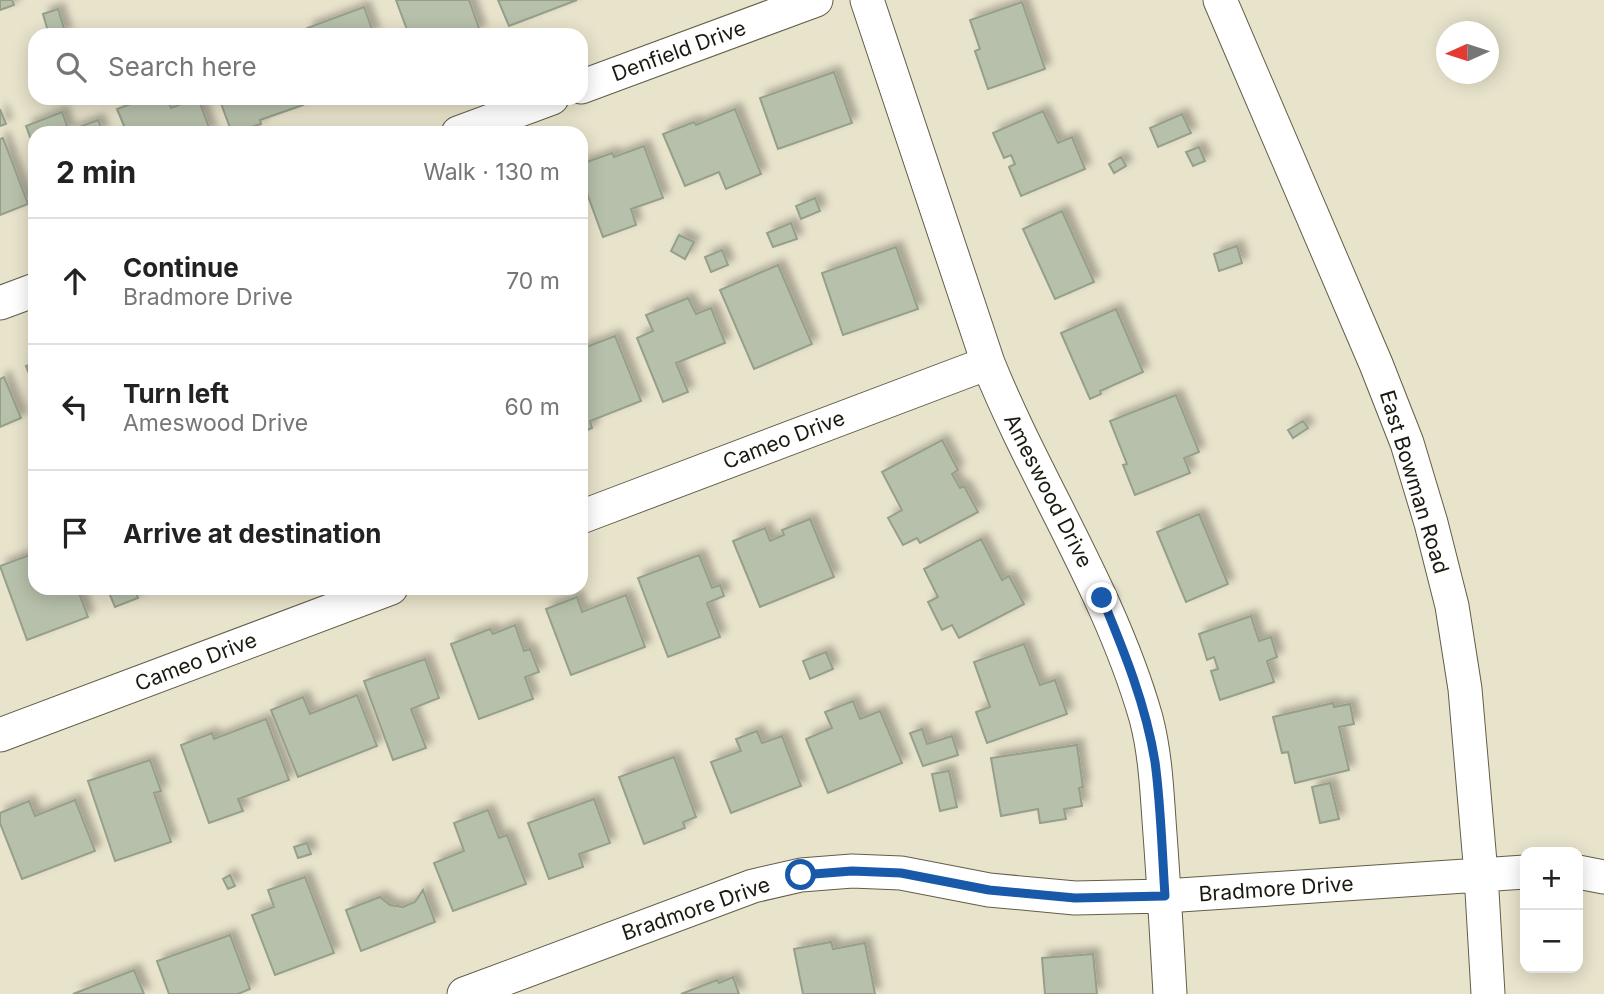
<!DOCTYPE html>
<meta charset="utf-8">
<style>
body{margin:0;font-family:Inter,sans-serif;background:#f6f6f6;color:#222}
.controls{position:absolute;right:21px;bottom:21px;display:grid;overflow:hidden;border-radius:14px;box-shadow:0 4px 18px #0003}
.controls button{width:63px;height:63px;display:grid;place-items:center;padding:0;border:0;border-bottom:2px solid #e0e0e0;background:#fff;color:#222;font:35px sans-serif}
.compass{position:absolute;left:1436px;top:21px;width:63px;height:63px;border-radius:50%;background:#fff;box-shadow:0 4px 18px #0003;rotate:267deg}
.stop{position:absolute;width:21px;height:21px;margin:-16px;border:5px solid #1859a9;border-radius:50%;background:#fff}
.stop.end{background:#1859a9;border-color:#fff;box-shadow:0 2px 7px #0008}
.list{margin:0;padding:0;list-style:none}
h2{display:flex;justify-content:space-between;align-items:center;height:91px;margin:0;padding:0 28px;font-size:30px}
h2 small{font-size:23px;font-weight:400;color:#767676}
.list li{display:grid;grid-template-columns:46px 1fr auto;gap:21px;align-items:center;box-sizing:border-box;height:126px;padding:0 28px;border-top:2px solid #e0e0e0}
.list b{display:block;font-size:26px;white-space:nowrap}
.list p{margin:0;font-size:23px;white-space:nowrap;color:#767676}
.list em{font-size:23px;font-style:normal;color:#767676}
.icon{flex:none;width:38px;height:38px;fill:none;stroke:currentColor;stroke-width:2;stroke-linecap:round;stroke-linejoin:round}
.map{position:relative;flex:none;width:1604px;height:994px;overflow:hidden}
.search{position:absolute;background:#fff;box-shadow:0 4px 18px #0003;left:28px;top:28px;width:560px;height:77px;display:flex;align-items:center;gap:18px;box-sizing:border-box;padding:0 24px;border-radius:21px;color:#767676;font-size:26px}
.panel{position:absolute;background:#fff;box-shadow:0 4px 18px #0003;left:28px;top:126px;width:560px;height:469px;border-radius:21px}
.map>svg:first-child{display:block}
</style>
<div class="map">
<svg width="1604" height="994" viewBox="0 0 1604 994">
<defs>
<filter id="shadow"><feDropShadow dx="6" dy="-6" stdDeviation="3.5" flood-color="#0004"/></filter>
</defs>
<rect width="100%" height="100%" fill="#e8e3cb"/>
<path fill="#b6c0aa" stroke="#959f8a" stroke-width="2" filter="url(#shadow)" d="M0,0h12l2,5 -14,5z
M396,0h73l11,31 -11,4h-60z
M498,0h79l-68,26z
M1022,2l23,67 -57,20 -13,-38 5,-2 -10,-29z
M364,7l10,28h-65l-2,-7z
M58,9l8,26h-17l-6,-21z
M834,72l18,51 -74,26 -18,-51z
M147,98h20l4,10 27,-10 13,35h-84l-10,-24z
M219,98h82l2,7 -43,15 1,4 -29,9z
M0,109l6,15 -6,2z
M735,109l26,65 -35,15 -7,-17 -34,14 -22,-52 31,-12 2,3z
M1043,111l15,32 14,-6 13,32 -64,27 -12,-29 6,-3 -4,-9 -7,3 -11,-25z
M62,112l7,19 29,-11 5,13h-68v17l-9,-24z
M1182,114l9,19 -33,14 -8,-19z
M3,138l25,66 -28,11v-76z
M644,146l19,52 -32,11 5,16 -33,12 -22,-60v-13l31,-11 2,4z
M1199,147l6,14 -12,5 -7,-14z
M1121,157l5,9 -12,7 -5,-9z
M815,198l5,13 -19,8 -5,-13z
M1062,211l32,71 -39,17 -32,-70z
M791,223l6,16 -24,8 -6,-14z
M679,235l15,7 -9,17 -14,-8z
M1237,246l5,17 -23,8 -5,-17z
M896,247l22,62 -75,26 -21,-62z
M722,250l6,15 -17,7 -6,-15z
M778,265l34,79 -58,25 -34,-79z
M688,298l8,16 15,-6 14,35 -49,20 12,29 -25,10 -26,-64 16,-7 -7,-16z
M1116,309l27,63 -43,19 1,3 -11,5 -29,-66z
M615,336l26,65 -51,20 2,7 -11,5v-84z
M35,363v25l-9,-22z
M4,377l17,41 -21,9v-48z
M1176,395l23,57 -15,6 6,15 -55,22 -12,-30 4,-1 -17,-43z
M1303,421l5,7 -15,10 -5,-8z
M942,440l16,30 -6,4 8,14 4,-2 14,26 -58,31 -3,-5 -14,7 -15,-27 14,-8 -20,-38z
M1199,514l29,70 -42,18 -29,-70z
M810,519l24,58 -74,30 -27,-66 32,-13 5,13 14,-6 -2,-5z
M981,539l21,41 7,-4 15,28 -65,34 -7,-13 -10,5 -14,-28 10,-5 -14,-28z
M35,553v35h42l11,29 -61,23 -27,-74z
M699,555l13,33 8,-3 4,11 -17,7 13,34 -52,20 -30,-79z
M107,588h27l4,10 -23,9z
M626,595l19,52 -74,28 -25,-66 31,-12 5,15z
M1251,616l8,25 12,-4 6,20 -10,4 7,21 -54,18 -9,-29 7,-2 -4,-12 -7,3 -8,-26z
M515,625l9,26 6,-2 9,23 -14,5 8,22 -54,20 -28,-75 39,-15 3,5z
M1024,644l16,41 15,-5 12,34 -80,29 -11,-31 14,-5 -16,-45z
M826,652l7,17 -23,10 -7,-18z
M425,659l14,39 -28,11 15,39 -33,12 -29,-79z
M357,695l20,51 -79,31 -27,-67 32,-13 7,17z
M853,701l7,18 20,-8 22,52 -74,30 -22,-54 26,-11 -7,-16z
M1333,703l1,4 16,-3 4,20 -15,3 10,43 -54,13 -7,-31 -6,1 -9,-36z
M266,719l23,61 -51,19 5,12 -34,12 -28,-78 31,-12 2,6z
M922,729l5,15 25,-8 6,19 -35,11 -13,-33z
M757,731l5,12 20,-7 19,50 -70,27 -20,-51 30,-11 -5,-12z
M1077,745l6,42 -4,1 3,18 -18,3 2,10 -26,4 -2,-14 -37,7 -10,-58z
M674,757l22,60 -13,5 2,6 -41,16 -25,-67z
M150,760l11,31 -7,2 17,49 -56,19 -27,-80z
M949,771l8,36 -17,4 -8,-37z
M1330,783l9,36 -19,4 -8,-36z
M594,799l16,44 -31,11 4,13 -34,12 -21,-56z
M75,800l20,51 -73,28 -22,-56v-10l29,-12 6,15z
M488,810l11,28 8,-3 19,49 -73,27 -19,-48 30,-12 -10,-28z
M307,843l4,11 -13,4 -4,-11z
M230,875l5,11 -7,3 -5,-10z
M305,877l29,76 -59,22 -23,-60 22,-8 -6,-17z
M423,890l12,32 -74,29 -15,-41 34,-13 10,8 13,2 12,-5z
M230,935l20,54 -12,5h-69l-12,-33z
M831,942l2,7 32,-6 10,51h-72l-9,-45z
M1093,954l4,40h-52l-3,-36z
M134,970l10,24h-71z
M733,977l6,17h-58l36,-14 2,3z"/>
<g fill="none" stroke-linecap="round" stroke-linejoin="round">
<g stroke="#635d49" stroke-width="35">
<path id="minor" d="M867,0l121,363c49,121 122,229 158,355 10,38 11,77 14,116 4,54 7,107 10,160
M1220,0l156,364 31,79 24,80 21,83 13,83 16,185 7,120
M581,87l235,-87
M458,133l94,-35
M0,303l35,-13
M581,517l407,-154
M0,735l391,-147
M1578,872l26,5
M464,994l289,-108 48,-11 51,-4 49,2 88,17 86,8 90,-2 360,-24"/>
</g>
<use href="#minor" stroke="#fff" stroke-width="33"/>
</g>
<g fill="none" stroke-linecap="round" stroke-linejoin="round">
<path stroke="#1859a9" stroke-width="9" d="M801,875l51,-4 49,2 88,17 86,8 90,-2c-3,-44 -4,-90 -10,-134 -9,-57 -31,-111 -53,-164"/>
</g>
<g text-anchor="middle" stroke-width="5" stroke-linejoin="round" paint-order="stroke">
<g font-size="21" fill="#1b1910" stroke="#fff">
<text transform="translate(679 51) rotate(-20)" y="7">Denfield Drive</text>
<text transform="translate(784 440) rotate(-21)" y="7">Cameo Drive</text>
<text transform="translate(1414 482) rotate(73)" y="7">East Bowman Road</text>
<text transform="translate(1048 491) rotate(63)" y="7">Ameswood Drive</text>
<text transform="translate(196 662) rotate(-21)" y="7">Cameo Drive</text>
<text transform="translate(1276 889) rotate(-4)" y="7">Bradmore Drive</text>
<text transform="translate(696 909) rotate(-19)" y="7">Bradmore Drive</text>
</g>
</g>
</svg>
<div class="controls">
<button>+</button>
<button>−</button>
</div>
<svg class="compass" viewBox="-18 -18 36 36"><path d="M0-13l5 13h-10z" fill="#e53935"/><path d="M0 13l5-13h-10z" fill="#767676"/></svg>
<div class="stop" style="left:801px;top:875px"></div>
<div class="stop end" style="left:1102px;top:598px"></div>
<div class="search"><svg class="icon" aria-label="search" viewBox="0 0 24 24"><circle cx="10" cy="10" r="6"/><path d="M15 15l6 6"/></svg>Search here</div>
<section class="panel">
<h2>2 min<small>Walk · 130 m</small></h2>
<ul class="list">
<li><svg class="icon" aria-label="ahead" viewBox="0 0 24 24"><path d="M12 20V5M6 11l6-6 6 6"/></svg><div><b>Continue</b><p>Bradmore Drive</p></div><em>70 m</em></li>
<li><svg class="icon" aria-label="left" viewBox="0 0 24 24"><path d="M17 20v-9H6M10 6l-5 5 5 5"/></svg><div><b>Turn left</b><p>Ameswood Drive</p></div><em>60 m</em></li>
<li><svg class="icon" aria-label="arrive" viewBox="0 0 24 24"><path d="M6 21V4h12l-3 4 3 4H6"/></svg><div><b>Arrive at destination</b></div></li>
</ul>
</section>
</div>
